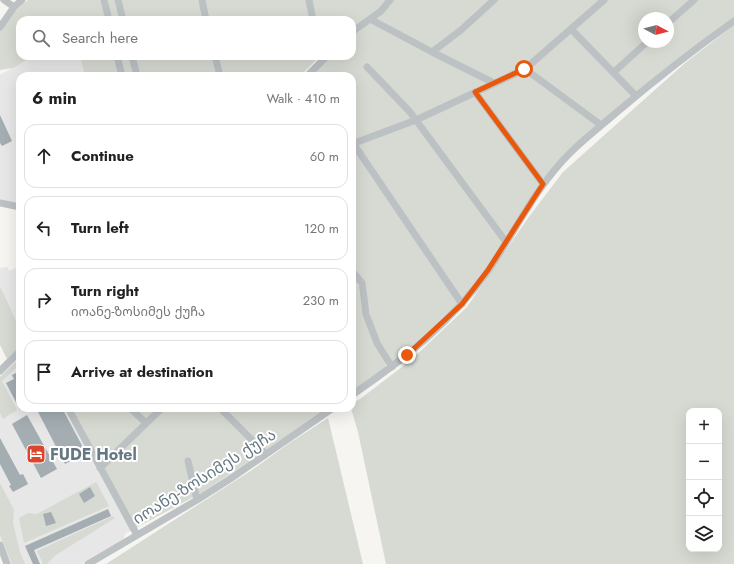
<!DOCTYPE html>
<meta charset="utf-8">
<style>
body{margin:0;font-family:Jost,"Noto Sans Georgian",sans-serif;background:#f2f2f2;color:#222}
.controls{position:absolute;right:12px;bottom:12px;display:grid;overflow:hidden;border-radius:8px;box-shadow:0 4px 16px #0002}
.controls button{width:36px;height:36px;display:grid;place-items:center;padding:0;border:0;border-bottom:1px solid #e0e0e0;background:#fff;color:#222;font:20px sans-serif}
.compass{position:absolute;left:638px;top:12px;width:36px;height:36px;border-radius:50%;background:#fff;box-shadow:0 4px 16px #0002;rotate:97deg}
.stop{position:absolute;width:12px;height:12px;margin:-9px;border:3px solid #ea580c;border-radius:50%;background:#fff}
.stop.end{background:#ea580c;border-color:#fff;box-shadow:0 1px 4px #0008}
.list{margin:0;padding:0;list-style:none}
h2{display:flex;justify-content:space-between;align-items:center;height:52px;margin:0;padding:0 16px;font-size:17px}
h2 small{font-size:13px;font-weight:400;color:#767676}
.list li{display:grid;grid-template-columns:26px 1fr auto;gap:12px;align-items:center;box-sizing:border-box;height:64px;margin:0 8px 8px;padding:0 8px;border:1px solid #e0e0e0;border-radius:12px}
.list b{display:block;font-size:15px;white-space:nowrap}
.list p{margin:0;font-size:13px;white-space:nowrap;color:#767676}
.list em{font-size:13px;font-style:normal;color:#767676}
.icon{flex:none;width:22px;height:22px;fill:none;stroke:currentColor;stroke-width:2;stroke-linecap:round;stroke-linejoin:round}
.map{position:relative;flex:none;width:734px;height:564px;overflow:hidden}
.search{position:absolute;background:#fff;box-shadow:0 4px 16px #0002;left:16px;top:16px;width:340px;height:44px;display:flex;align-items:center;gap:10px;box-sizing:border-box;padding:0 14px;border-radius:12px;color:#767676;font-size:15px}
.panel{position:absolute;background:#fff;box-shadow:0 4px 16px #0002;left:16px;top:72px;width:340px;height:340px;border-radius:12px}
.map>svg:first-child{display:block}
</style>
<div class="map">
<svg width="734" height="564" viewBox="0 0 734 564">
<rect width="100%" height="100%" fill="#f6f5f2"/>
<path fill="#e6e7e6" d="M33,56h47l5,20h-65v128l-20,-4v-125z
M20,266v63l-20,-43v-18l8,-1 1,4z
M20,357v51h47l63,123 -5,3 -1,5 -43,25h-71l-10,-25v-163z"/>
<path fill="#d6dad2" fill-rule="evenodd" d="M28,0h73l5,20h-86v36h13l-20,12 -13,2v-39l15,-20z
M104,0h14l5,20h-14z
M120,0h81l4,20h-80z
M204,0h103l5,20h-104z
M309,0h425v21l-165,133 -107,150 -70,63 -15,-24 -15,-60 -10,-12v-195h-45l20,-20h25v-36h-39zM644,18h24v24h-24z
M734,25v539h-348l-28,-132 -7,-24h1v-5l8,-4 51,-39 56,-53 61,-89 35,-46 122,-109zM689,411h30v138h-30z
M80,56h35l5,20h-35z
M117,56h15l5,20h-15z
M133,56h81l5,20h-81z
M217,56h103l-20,20h-78z
M352,275l6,7 4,27 24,55 -1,5 -33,23z
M0,286l20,43v18l-12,14 -8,-16z
M20,358v6l-18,17 15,29 -14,9 -3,-6v-36z
M67,408h262l-126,84 -73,39z
M328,418l35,146h-257l146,-94 39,-28z
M96,482l13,24 -85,37 -5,-25 9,-5 9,1z
M0,483l14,27 -1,13 7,29 5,12h-13l-12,-29z
M113,516l2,2 -59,37 -9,9h-4l-6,-13z"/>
<path fill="#a4adb2" d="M0,115l12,26 -10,5 -2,-3z
M20,371v39l-14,-27 8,-4 -2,-4z
M40,408h22l24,45 -21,11 -28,-54z
M27,415l30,54 -16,9 -29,-54z
M0,438l20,37 3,-1 5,10 -15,8 -4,-6 2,-1 -11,-21z
M90,487l5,9 -11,7 -5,-9z
M108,509l3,7 -77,34 6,14h-7l-8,-18z
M51,512l5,11 -10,3 -3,-12z"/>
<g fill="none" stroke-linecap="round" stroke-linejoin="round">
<path stroke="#bcc1c4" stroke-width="7" d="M4,0l10,7
M104,0l5,20
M118,0l5,20
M202,0l4,20
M309,0l4,20
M370,19l62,33 62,31
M668,23l26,-23
M0,27l14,-20 8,-7
M571,29l65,67
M352,32l29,-21 9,-11
M432,52l29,-22 33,-30
M117,56l5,20
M132,56l5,20
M215,56l5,20
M367,67l43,45 96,130
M525,69l76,56
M614,72l33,-30
M307,76l20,-20
M475,92l68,92
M353,143l109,161
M352,144l64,-24 109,-51 79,-69
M0,203l20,4
M352,271l10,12 4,31 11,29 15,24
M0,371l20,-20
M352,395c51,-35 100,-73 136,-124 27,-39 47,-83 81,-117 15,-15 32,-28 48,-42 38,-32 76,-62 117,-91
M68,408l69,127
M130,408l16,15
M220,408l46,46
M188,461l9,39
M100,468l62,-60
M0,545l7,19
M88,564l109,-64 33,-21 103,-71"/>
</g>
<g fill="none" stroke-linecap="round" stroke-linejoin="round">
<path stroke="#ea580c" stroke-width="5" d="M407,355l55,-51 26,-34 55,-86 -68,-92 49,-23"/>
</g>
<defs>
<g id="hotel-square" transform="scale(1)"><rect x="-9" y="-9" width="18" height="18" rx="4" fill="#db452d" stroke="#fff"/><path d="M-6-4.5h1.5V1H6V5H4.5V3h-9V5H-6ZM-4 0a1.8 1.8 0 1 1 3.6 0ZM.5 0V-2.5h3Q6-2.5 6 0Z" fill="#fff"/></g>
</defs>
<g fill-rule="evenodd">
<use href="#hotel-square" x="36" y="454"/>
</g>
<g text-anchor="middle" stroke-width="4" stroke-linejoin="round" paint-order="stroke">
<g font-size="16" font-weight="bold" fill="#667882" stroke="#fff" text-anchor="start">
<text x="50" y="460">FUDE Hotel</text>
</g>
<g font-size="16" fill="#667882" stroke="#fff">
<text transform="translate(204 476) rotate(-32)" y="6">იოანე-ზოსიმეს ქუჩა</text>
</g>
</g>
</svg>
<div class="controls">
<button>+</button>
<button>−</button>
<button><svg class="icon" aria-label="locate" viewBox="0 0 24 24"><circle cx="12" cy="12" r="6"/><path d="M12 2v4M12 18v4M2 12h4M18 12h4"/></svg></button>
<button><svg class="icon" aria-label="layers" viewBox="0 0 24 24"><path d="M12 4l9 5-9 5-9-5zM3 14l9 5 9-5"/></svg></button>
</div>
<svg class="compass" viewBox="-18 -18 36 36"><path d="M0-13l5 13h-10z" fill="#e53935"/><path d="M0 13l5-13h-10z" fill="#767676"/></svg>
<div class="stop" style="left:524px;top:69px"></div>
<div class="stop end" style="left:407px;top:355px"></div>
<div class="search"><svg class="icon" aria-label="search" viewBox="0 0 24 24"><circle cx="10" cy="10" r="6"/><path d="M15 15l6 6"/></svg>Search here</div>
<section class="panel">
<h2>6 min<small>Walk · 410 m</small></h2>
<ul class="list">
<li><svg class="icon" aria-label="ahead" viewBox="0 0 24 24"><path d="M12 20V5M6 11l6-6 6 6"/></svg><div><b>Continue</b></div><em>60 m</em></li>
<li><svg class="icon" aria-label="left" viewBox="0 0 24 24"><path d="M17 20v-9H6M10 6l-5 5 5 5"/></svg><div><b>Turn left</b></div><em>120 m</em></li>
<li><svg class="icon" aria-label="right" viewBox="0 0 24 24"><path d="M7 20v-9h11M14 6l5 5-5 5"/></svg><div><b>Turn right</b><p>იოანე-ზოსიმეს ქუჩა</p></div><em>230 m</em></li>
<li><svg class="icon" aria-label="arrive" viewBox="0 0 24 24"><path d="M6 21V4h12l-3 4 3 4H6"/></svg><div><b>Arrive at destination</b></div></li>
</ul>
</section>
</div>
